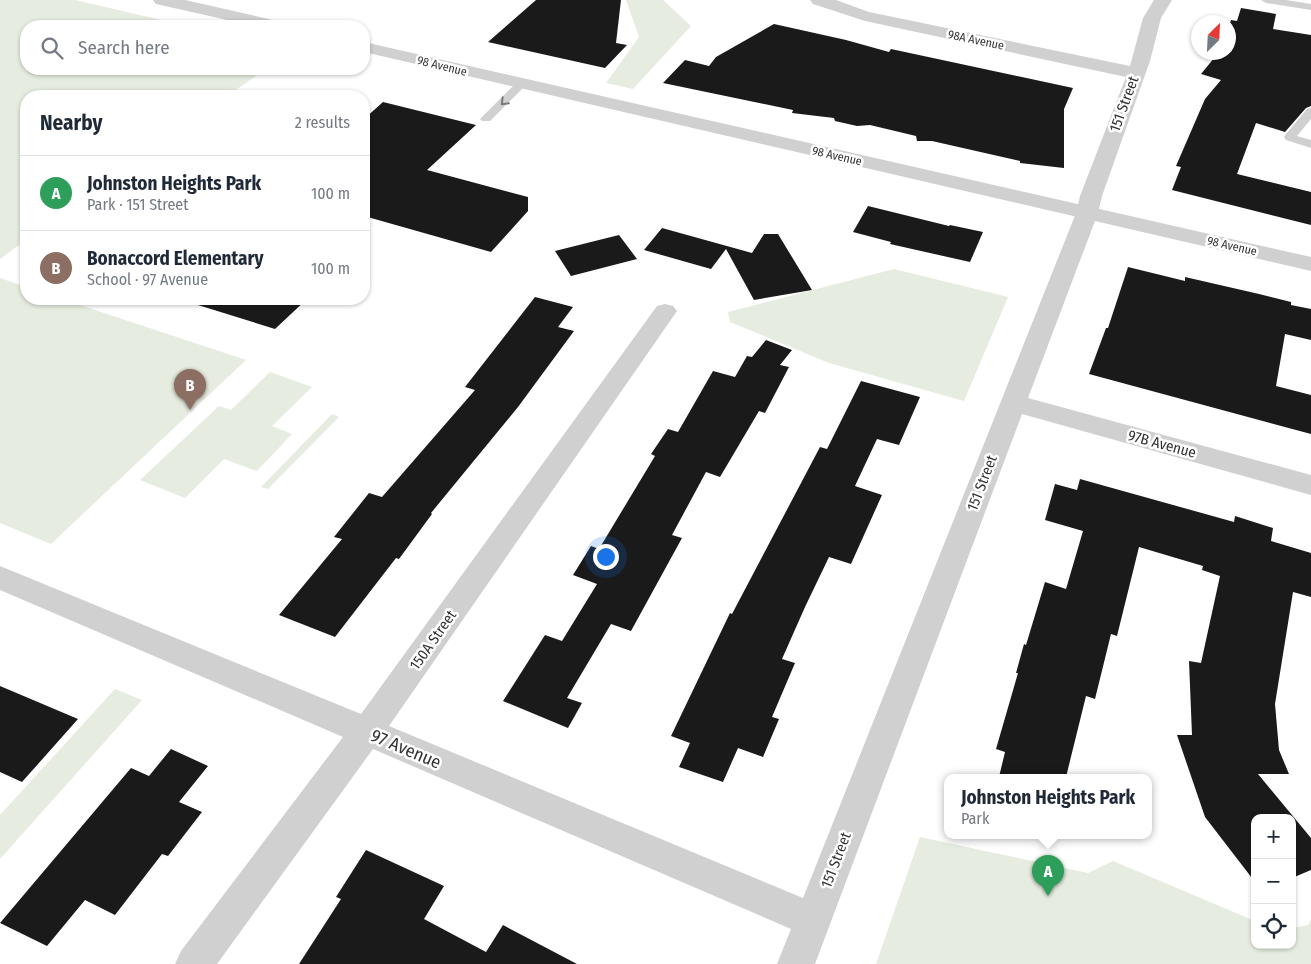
<!DOCTYPE html>
<meta charset="utf-8">
<style>
body{margin:0;font-family:"Fira Sans Condensed",sans-serif;background:#f6f6f7;color:#1f2937}
.controls{position:absolute;right:15px;bottom:15px;display:grid;overflow:hidden;border-radius:10px;box-shadow:0 1px 4px #0004}
.controls button{width:45px;height:45px;display:grid;place-items:center;padding:0;border:0;border-bottom:1px solid #e0e1e3;background:#fff;color:#1f2937;font:25px sans-serif}
.compass{position:absolute;left:1191px;top:15px;width:45px;height:45px;border-radius:50%;background:#fff;box-shadow:0 1px 4px #0004;rotate:24deg}
.you{position:absolute;left:605px;top:556px;width:18px;height:18px;margin:-12px;border:4px solid #fff;border-radius:50%;background:#1a73e8;box-shadow:0 0 0 8px #1a73e833}
.badge{display:grid;place-items:center;width:32px;height:32px;border-radius:50%;background:#e63946;color:#fff;font-size:16px;font-weight:700}
.pin{position:absolute;translate:-50% -41px;filter:drop-shadow(0 1px 2px #0008)}
.pin::after{content:'';position:absolute;top:26px;width:18px;height:15px;background:inherit;clip-path:polygon(0 0,100% 0,50% 100%)}
.popup{position:absolute;left:944px;top:774px;width:208px;height:65px;box-sizing:border-box;display:grid;place-content:center;border-radius:10px;background:#fff;filter:drop-shadow(0 1px 4px #0005);font-size:16px;white-space:nowrap;color:#747a83}
.popup b{font-size:19px;color:#1f2937}
.popup::after{content:'';position:absolute;left:50%;top:100%;margin-left:-10px;border:10px solid transparent;border-top-color:#fff}
.list{margin:0;padding:0;list-style:none}
h2{display:flex;justify-content:space-between;align-items:center;height:65px;margin:0;padding:0 20px;font-size:21px}
h2 small{font-size:16px;font-weight:400;color:#747a83}
.list li{display:grid;grid-template-columns:32px 1fr auto;gap:15px;align-items:center;box-sizing:border-box;height:75px;padding:0 20px;border-top:1px solid #e0e1e3}
.list b{display:block;font-size:19px;white-space:nowrap}
.list p{margin:0;font-size:16px;white-space:nowrap;color:#747a83}
.list em{font-size:16px;font-style:normal;color:#747a83}
.icon{flex:none;width:28px;height:28px;fill:none;stroke:currentColor;stroke-width:2;stroke-linecap:round;stroke-linejoin:round}
.map{position:relative;flex:none;width:1311px;height:964px;overflow:hidden}
.search{position:absolute;background:#fff;box-shadow:0 1px 4px #0004;left:20px;top:20px;width:350px;height:55px;display:flex;align-items:center;gap:12px;box-sizing:border-box;padding:0 18px;border-radius:20px;color:#747a83;font-size:19px}
.panel{position:absolute;background:#fff;box-shadow:0 1px 4px #0004;left:20px;top:90px;width:350px;height:215px;border-radius:20px}
.map>svg:first-child{display:block}
</style>
<div class="map">
<svg width="1311" height="964" viewBox="0 0 1311 964">
<rect width="100%" height="100%" fill="#fff"/>
<path fill="#e6ecdf" d="M0,0h75l112,26h-161v43h240l-39,27h-201v144l-26,19z
M626,0h37l28,26 -58,63 -27,-6 33,-46z
M894,269l114,28 -44,104 -135,-38 -99,-41 -2,-10z
M0,278l26,9v12h36l184,61 -195,184 -51,-21z
M270,372l42,15 -40,39 20,8 -35,37 -33,-12 -39,39 -45,-18 79,-74 12,4z
M332,414l7,3 -71,72 -7,-2z
M115,689l27,11 -142,159v-44z
M920,837l168,36 25,-12 142,60v24h37v-17l16,-3 3,-6v45h-435z"/>
<path fill="#1a1a1a" d="M536,0h85l-5,43 11,2 -22,23 -117,-26z
M1241,8l35,6 -3,15 38,6v71l-5,2 -21,24 -29,-9 -19,51 74,18v33l-139,-35 9,-23 -5,-1 29,-67 16,-19 -20,-6 18,-22h9v-23l3,-9 6,1z
M774,24l72,16 43,12 2,-3 182,39 -9,21v59l-44,-5v-2l-88,-20h-15l-1,-5 -46,-11 -13,1 -22,-5 -1,-3 -42,-5 1,-3 -130,-27 22,-23 24,6 7,-9z
M383,102l93,23 -49,45 101,27v14l-37,41 -127,-36v-97z
M868,206l81,20 1,-1 33,7 -13,30 -80,-18 1,-2 -38,-10z
M662,228l90,25 12,-19h14l34,56 -58,10 -28,-51 -15,20 -67,-19z
M619,235l18,24 -66,17 -16,-25z
M1128,267l57,14v-4l74,17 32,8v3l20,4v31l-26,-6 -9,52 35,9v39l-222,-60 17,-46h2z
M535,297l38,10 -15,20 16,4 -56,76 -87,106 1,1 -33,45 -3,-1 -61,79 -56,-22 63,-76 -8,-2 35,-44 13,4 93,-107 -10,-3z
M199,299h108l-32,30 -77,-24z
M766,340l26,10 -12,15 9,2 -24,46 -6,-2 -39,66 -14,-5 -34,63 10,3 -51,93 -20,-7 -44,74 15,5 -14,25 -65,-27 42,-66 17,6 35,-57 -24,-9 18,-29 8,3 56,-93 -4,-2 17,-25 10,3 35,-61 22,6 12,-21 5,1z
M861,381l59,16 -21,48 -22,-6 -22,47 27,9 -31,69 -22,-7 -24,50 -23,52 13,4 -23,54 7,2 -16,38 -25,-9 -15,34 -44,-15 11,-24 -19,-7 59,-123 2,1 88,-167 7,2z
M1080,479l154,43 1,-6 38,12 -2,13 40,12v44l-18,-5 -18,112 4,46 10,24h-31l53,64v32l-19,8v-60h-37v64l-50,-65 -28,-82h15l-3,-74 12,2 19,-87 -18,-6 1,-4 -64,-19 -22,89 -6,-2 -16,65 -9,-3 -20,81h-67l6,-25 -9,-3 22,-76h-2l8,-29 2,1 19,-63 21,7 17,-58 -38,-11 10,-36 22,6z
M0,686l78,33 -56,63 -22,-10z
M171,749l37,17 -29,36 23,10 -34,44 -6,-2 -47,61 -30,-15 -38,46 -47,-23 131,-155 18,8z
M366,850l78,36 -20,33 62,33 17,-27 74,39h-278l42,-65 -5,-2z"/>
<g fill="none" stroke-linecap="round" stroke-linejoin="round">
<path fill="#d0d0d0" fill-rule="evenodd" d="M1261,0h25l25,4v6l-45,-7z
M273,69h12l-7,3z
M521,81l6,3 -37,37h-8l-2,-2 37,-37z
M1311,108v11l-14,17 14,4v8l-25,-8 -2,-3 2,-3 21,-25z"/>
<path fill="#d0d0d0" fill-rule="evenodd" d="M810,0h26l33,12 261,54 13,-48 11,-18h18l-11,18 -11,43 -48,135 -4,17 -70,185 283,77v20l-289,-81 -207,550h-38l14,-35 -418,-180 -156,215h-42l6,-13 162,-214 -343,-147v-24l361,148 296,-408 8,-2 8,2 4,5 -288,415 414,172 273,-685 4,-17 46,-119 -261,-56 -52,-17z"/>
<path fill="#d0d0d0" fill-rule="evenodd" d="M153,0h32l97,22 3,4h-31l-98,-22z
M364,42l947,215v14l-947,-219z"/>
</g>
<defs><path id="oneway-chevron" d="M-2-3.5L2.5 0L-2 3.5" fill="none" stroke-width="1.6" stroke-linecap="round" stroke-linejoin="round" transform="scale(1.25)"/></defs>
<use stroke="#7a7a7a" href="#oneway-chevron" transform="translate(504 102) rotate(135)"/>
<g text-anchor="middle" stroke-width="5" stroke-linejoin="round" paint-order="stroke">
<g font-size="12" fill="#333" stroke="#fff">
<text transform="translate(976 40) rotate(12)" y="4">98A Avenue</text>
<text transform="translate(442 66) rotate(14)" y="4">98 Avenue</text>
<text transform="translate(837 156) rotate(13)" y="4">98 Avenue</text>
<text transform="translate(1232 246) rotate(13)" y="4">98 Avenue</text>
</g>
<g font-size="15" fill="#333" stroke="#fff">
<text transform="translate(1124 104) rotate(-70)" y="5">151 Street</text>
<text transform="translate(1162 444) rotate(15)" y="5">97B Avenue</text>
<text transform="translate(982 483) rotate(-69)" y="5">151 Street</text>
<text transform="translate(433 640) rotate(-55)" y="5">150A Street</text>
<text transform="translate(836 860) rotate(-69)" y="5">151 Street</text>
</g>
<g font-size="18" fill="#333" stroke="#fff">
<text transform="translate(406 749) rotate(23)" y="6">97 Avenue</text>
</g>
</g>
</svg>
<div class="controls">
<button>+</button>
<button>−</button>
<button><svg class="icon" aria-label="locate" viewBox="0 0 24 24"><circle cx="12" cy="12" r="6"/><path d="M12 2v4M12 18v4M2 12h4M18 12h4"/></svg></button>
</div>
<svg class="compass" viewBox="-18 -18 36 36"><path d="M0-13l5 13h-10z" fill="#e53935"/><path d="M0 13l5-13h-10z" fill="#747a83"/></svg>
<div class="you"></div>
<div class="pin badge" style="left:1048px;top:896px;background:#2e9e5b">A</div>
<div class="popup"><b>Johnston Heights Park</b>Park</div>
<div class="pin badge" style="left:190px;top:410px;background:#8d6e63">B</div>
<div class="search"><svg class="icon" aria-label="search" viewBox="0 0 24 24"><circle cx="10" cy="10" r="6"/><path d="M15 15l6 6"/></svg>Search here</div>
<section class="panel">
<h2>Nearby<small>2 results</small></h2>
<ul class="list">
<li><span class="badge" style="background:#2e9e5b">A</span><div><b>Johnston Heights Park</b><p>Park · 151 Street</p></div><em>100 m</em></li>
<li><span class="badge" style="background:#8d6e63">B</span><div><b>Bonaccord Elementary</b><p>School · 97 Avenue</p></div><em>100 m</em></li>
</ul>
</section>
</div>
